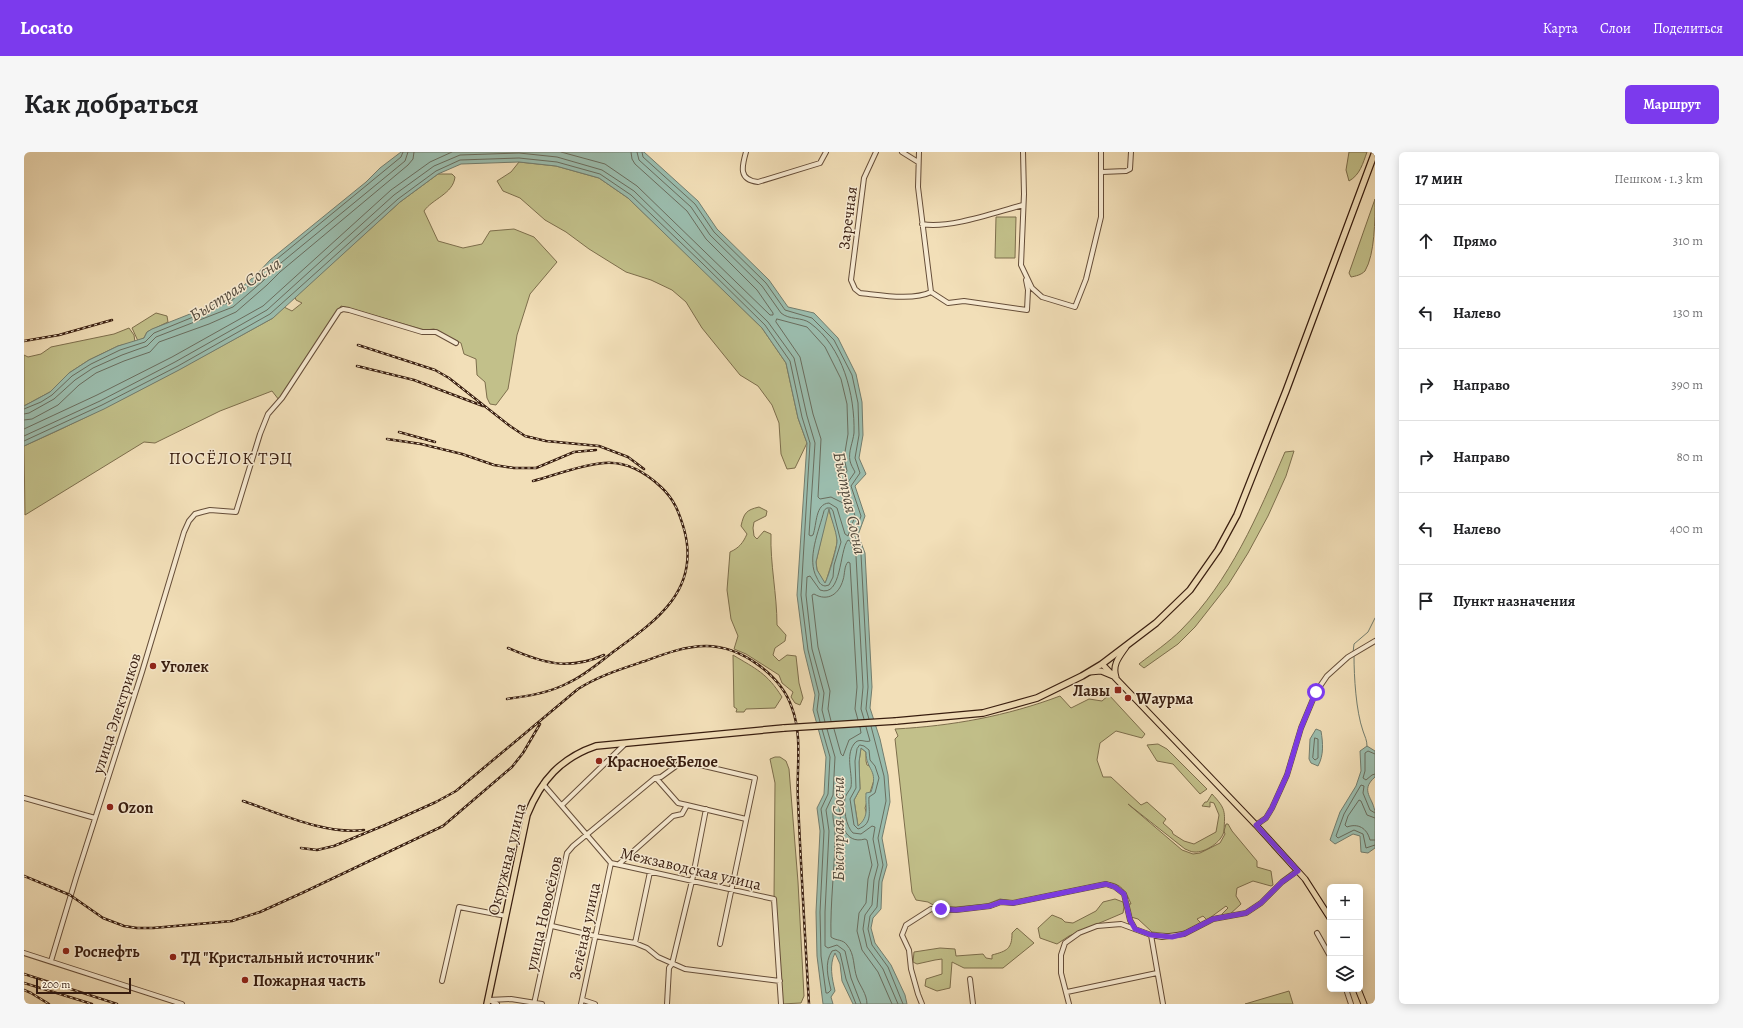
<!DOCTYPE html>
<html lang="ru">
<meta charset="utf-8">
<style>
body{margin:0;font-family:Alegreya,serif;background:#f6f6f6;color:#202124}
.controls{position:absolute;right:12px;bottom:12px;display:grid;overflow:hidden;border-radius:6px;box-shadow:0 2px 10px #0003}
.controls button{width:36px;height:36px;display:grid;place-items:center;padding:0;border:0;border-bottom:1px solid #e0e0e0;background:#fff;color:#202124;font:20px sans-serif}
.scale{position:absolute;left:12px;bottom:10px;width:95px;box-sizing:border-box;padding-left:4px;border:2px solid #381d0f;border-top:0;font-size:11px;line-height:14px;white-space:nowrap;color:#381d0f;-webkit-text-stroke:3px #f7ead1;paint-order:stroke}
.stop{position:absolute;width:12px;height:12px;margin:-9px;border:3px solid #7c3aed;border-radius:50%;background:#fff}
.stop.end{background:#7c3aed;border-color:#fff;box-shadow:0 1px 4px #0008}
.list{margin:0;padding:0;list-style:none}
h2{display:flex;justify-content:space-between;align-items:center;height:52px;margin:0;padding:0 16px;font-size:17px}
h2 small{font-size:13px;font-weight:400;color:#757577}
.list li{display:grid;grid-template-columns:26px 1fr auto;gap:12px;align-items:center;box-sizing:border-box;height:72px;padding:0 16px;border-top:1px solid #e0e0e0}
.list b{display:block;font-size:15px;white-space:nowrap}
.list em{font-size:13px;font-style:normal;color:#757577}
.icon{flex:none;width:22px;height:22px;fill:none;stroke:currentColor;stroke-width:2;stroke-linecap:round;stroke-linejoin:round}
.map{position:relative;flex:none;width:1351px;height:852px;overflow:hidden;border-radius:6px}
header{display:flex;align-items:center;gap:24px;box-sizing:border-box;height:56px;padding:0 20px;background:#7c3aed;color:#fff}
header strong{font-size:19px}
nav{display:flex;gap:22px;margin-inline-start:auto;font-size:14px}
.intro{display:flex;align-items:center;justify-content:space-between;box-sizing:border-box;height:96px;padding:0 24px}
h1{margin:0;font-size:28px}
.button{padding:10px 18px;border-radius:6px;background:#7c3aed;color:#fff;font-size:14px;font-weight:700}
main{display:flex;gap:24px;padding:0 24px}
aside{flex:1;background:#fff;border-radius:6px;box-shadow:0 2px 10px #0003}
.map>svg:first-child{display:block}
</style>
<header>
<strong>Locato</strong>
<nav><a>Карта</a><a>Слои</a><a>Поделиться</a></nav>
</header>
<div class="intro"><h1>Как добраться</h1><a class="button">Маршрут</a></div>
<main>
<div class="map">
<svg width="1351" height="852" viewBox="0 0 1351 852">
<rect width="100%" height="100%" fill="#f2dfb8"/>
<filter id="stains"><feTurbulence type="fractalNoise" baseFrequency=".005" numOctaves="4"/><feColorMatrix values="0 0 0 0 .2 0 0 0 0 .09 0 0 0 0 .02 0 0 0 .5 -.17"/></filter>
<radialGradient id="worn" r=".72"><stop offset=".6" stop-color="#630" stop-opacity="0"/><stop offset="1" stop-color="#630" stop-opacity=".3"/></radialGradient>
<path fill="#c2c08a" stroke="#7d6e4c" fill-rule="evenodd" d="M1325,0h18c-4,11 -7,23 -18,29l-3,-11z
M495,10l37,4 43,12 29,20 71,68 63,62 24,35 12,55 9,25 -12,25 -8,1 -6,-15 -2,-31 -7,-18 -14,-19 -18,-11 -38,-47 -16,-26 -14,-12 -21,-10 -25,-8 -37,-23 -23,-17 -21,-12 -25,-22 -17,-7 -6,-10 14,-9z
M414,22h14l3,3c-2,17 -23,22 -31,34l14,30 25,7 19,-4 8,-13 24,-2 20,8 23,25 -27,32 -13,41 -9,54 -12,16 -6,-1 -3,-6 -2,-16 -8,-7 -1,-16 -12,-5 -3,-11 -27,-14 -9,1 -84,-24 -62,94 -7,-9 -52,20 -65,32 -11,-1 -119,73 -1,-69c86,-38 167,-83 249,-128l11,-11 8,4 10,-8 -6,-3 -1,-3 105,-95z
M1351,47c0,21 0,55 -10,72 -4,4 -9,5 -14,6l-2,-4z
M972,65h20l-1,41h-20z
M132,161l11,3 1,6 -21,10 -3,6 -6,3 -6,-13z
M105,176l5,7 1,7 -17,4 -29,14 -20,13 -19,19 -26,14v-51l4,2 13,-3 10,-7 63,-13z
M1270,299l-8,25 -18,40 -20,37 -20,32 -33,42 -17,17 -34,24 -5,-4c14,-11 30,-22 42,-34 49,-49 77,-115 104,-178z
M735,355l8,4 -1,5 -12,6 -1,6 1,8 3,3 7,-8 7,3c-1,30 6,60 6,91l9,10 -1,6 -10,7 -2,7 6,6 8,-6 9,1 3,27 4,15 -3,7 -5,-2 -4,-6 2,-5 -11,-9 -3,-8 -33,-21 -12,-5 4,-13 -7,-17 -4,-29 3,-38c9,-4 13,-9 17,-18l-6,-8c3,-13 5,-16 18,-19z
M804,356c3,9 10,25 9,34 0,4 -10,37 -12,42l-8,-14 -1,-8z
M709,503c23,14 34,18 49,42l-7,11 -29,1 -2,3h-8l1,-3 -3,-2z
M1085,543l36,39 -3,4 -26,-7 -16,12 -3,17 6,17h8l30,28 6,-3 19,17 -3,4 9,8 1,3 11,7 10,3 22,-12 3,-17 -5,-12 -4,-1v5l-8,-1 3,-4h2l5,-8c14,15 13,17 12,37l2,-7h2l4,7 25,30v6l14,4 2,14 -2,1 -18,-5 -16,7 -1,8 5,8 -12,11 -7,1v-2l6,-6 -2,-2 -19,14 -4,-4 -6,3 4,4 -13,7 -17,4 -19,-2 -14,-13 -7,-2 -3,-13h3c-5,-13 -10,-21 -25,-22l-93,19 -13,-2 -13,5 -31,3 -21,-1 -7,-4 -12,-2 -4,-8 -17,-153 3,-3 -3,-7c57,-3 112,-13 165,-33l11,12 18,-9 13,2zM1104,652l57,45c3,1 6,3 9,3 11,1 28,-10 30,-21l1,3 -5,9 -20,10 -7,1 -11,-4z
M1134,592l9,5 40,40 -7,5 -27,-30 -16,-3 -10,-16z
M837,596l5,4v9l1,4 5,2 3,10 -10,31 2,7 -2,6 -7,5 -4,-26 6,-11 -1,-27z
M751,605h5l6,4 3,8 9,113 6,114 -3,7 -20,1 -7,-105 1,-116 -5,-24z
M1091,747l8,3 1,5 -1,6 -54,23 -12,8 -17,-6 -2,-10 14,-13 10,4 3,3 8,1 23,-12 7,-9z
M993,776l17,15 -31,25h-39l-12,-6 -2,26 -13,3 -12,-5 1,-7 16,-5v-15l-7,1 -18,4 -4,-2 1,-10 26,-4 15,1 1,7 27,-2 3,4 6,1v-4c15,-4 20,-6 20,-22z
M1265,839l4,13h-48z"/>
<path fill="#9bbdae" stroke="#737d6e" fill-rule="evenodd" d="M377,0h243l54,49 19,28 52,51 19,27 26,6 24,25 18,36 6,28 1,33 -4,23 7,16 -11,12 10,30 -7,19 7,18 7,134 -2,21 10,31 8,36 2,27 -8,36 5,27 -5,17 -1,27 -8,9 -2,10 4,15 16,22 14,30 2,9h-54l-11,-23 -2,-17 -5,-11c-6,12 -3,25 0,38l-4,6 2,7h-10l-6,-48 -1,-44 4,-81 -3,-23 7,-14 2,-37 -13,-47 2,-15 -11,-45 -7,-55 10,-152 -9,-25 -12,-55 -24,-35 -134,-130 -29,-20 -43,-12 -37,-4 -58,2 -23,10 -38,28 -127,116 -94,52 -75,39 -80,37v-40l26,-14 19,-19 20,-13 29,-14 26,-8 3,-6 5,-3 76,-30 29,-25 13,-14 96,-78 14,-14zM805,357c2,10 7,21 8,31 1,5 -9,38 -12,43l-8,-13 -1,-8zM837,596l5,4c0,19 13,17 5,40l-5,1c-1,14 4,23 -8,33l-4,-26 6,-11 -1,-27z
M1292,577l5,2c2,12 3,24 -3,35l-7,-3 -2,-4 1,-20z
M1343,594l8,5v26c-16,14 -1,21 0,36 0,12 0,23 0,35l-7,5 -7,-1 -1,-16 -7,-2 -18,10 -5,-4 10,-28 16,-26 5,-15 -1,-20z"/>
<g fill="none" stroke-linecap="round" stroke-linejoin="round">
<path stroke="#6a6d5e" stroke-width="1" d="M537,0l44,12 32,22 133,129h3v-2l-16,-23 -51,-51 -19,-28 -52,-47 -3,-5 -1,-7
M618,0l1,5 52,47 19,28 52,51 19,27 27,8 22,22 18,35 6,28 1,32 -4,23 5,15 -9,13 10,30 -7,19 7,19 7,133 -2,22 3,10
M753,167l30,8 18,20 16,32 6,25 1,30 -4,24 3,13c-8,11 -7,17 -3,29l-1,3 -12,-6 -11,2 -2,-2 3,-58 -8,-25 -13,-57 -24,-35z
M0,257l17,-7 11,-7 20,-19 19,-12 29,-14 25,-8 9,-9 76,-31 29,-25 13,-14 129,-106 2,-5
M0,262l5,-1 25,-14 21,-19 18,-12 29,-13 25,-9 9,-9 77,-30 30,-26 13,-14 129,-106 3,-9
M0,268l8,-1 26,-14 21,-20 17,-12 28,-12 26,-9 9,-10 50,-18 27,-12 31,-27 13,-13 128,-107 5,-6 1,-7
M0,277l73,-34 75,-38 91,-51 128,-116 39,-28 22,-10
M0,284l76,-35 75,-39 92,-52 127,-115 40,-29 26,-11 59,-2 38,4 45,13 32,21 134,131 26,36 13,58 8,27 -6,92 2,1 2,-1c4,-11 2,-31 16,-32l8,5 8,26 3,2 7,-20 -9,-31 9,-13c-2,-4 -4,-7 -5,-11 -2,-9 3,-19 4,-28 1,-38 -11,-86 -44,-110 -8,-6 -21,-3 -29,-10l-19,-27 -52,-51 -19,-28 -52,-47 -2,-8
M0,289l78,-36 76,-39 92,-52 128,-115 38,-28 24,-11 59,-2 38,4 43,12 31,21 71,68 63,62 25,36 12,56 8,26 -9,152 7,55 11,44 -2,16 3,12
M803,356h4l2,3 8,31 -7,23 -1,12 -4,8 -4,1c-5,-1 -6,-4 -8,-8 -11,-19 2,-47 7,-67z
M807,569l-3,-12 2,-18 -12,-44 -6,-52 2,-1c14,8 25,0 29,-14 2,-6 1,-14 5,-18l2,1 7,124 -2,22 3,11
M801,570l-3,-12 2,-17 -12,-44 -6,-54 1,-18 3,-1 10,14c22,8 19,-39 28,-50l2,1 6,15 7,131 -2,22 3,10
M847,574l13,50 2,25 -8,37 5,27 -4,16 -2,26 -7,9 -2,13 4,16 16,22 15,37
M842,575l4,14c-5,2 -11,-4 -16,3 -9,12 -1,30 -3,43 -1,3 -5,7 -6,11 -2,9 1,29 8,35l8,1 11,-8 3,1 -2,12 5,26 -4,15 -2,25 -7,10 -2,14 4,18 16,22 15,35
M798,577l8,28 -2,37 -7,15 3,22 -4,81 1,44 5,37h2l3,-3c-3,-13 -7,-27 1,-39l4,-1 4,3 6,26 10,25
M803,577l8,28 -2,38 -7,15 3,21 -4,81v34l3,2 9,-3 8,6 6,27 10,26
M810,577l7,25 2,2 6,-16 12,-7 -1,-6
M1291,586l3,1v19l-3,2 -2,-2z
M836,593l4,1 5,4 1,10 5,6 4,12 -4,15 -6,4c-1,13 5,27 -11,32l-4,-4 -4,-26 6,-11 -1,-27 2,-12z
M1351,602l-7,-3 -3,2v18l-2,7 3,2 6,-5 3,-1
M1351,661l-5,-3 -7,-17 1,-7 -3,-1 -17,29 -8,22 2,2 16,-8 9,4 3,14 9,-3
M1351,666l-8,-3 -6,-14 -2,-1 -11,16 -3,9 2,2c11,-4 20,1 23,13h5
M843,852c0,-10 -7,-18 -10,-26 -4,-11 -2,-24 -10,-33 -4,-6 -11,-4 -16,-8 -1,-35 4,-69 4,-104 0,-10 -6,-22 2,-30l2,2c1,16 5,40 26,34l2,1 5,25 -4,14 -2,24 -7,10 -2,18 5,19 16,22 14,32"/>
<path stroke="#737d6e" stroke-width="1" d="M1329,501l1,-9 14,-12 7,-14
M1330,504c0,21 2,55 9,75 2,6 4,9 4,15"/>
<g stroke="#664e39" stroke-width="6">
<path id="minor" d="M722,0c-4,14 -8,28 12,30l62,-19 6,-11
M852,0l-12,26 -13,102 4,9 5,4c20,2 53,8 71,-1
M878,0l16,10
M895,0l-1,35 13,105
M999,0l1,42 -3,71 11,23 10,9 33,10 11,-28 15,-62v-65
M1078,20l24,-1 4,-2 1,-17
M898,72c28,5 74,-12 101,-19
M907,140l17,11 16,-2 63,9 1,-20 -2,-10
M632,626l22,25 9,2
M519,632l68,79 163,36 7,105
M0,646l71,20
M538,653l64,-62
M1232,673l10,-7 6,-10 15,-33 14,-47 15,-36 11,-16 21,-19 27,-16
M595,712l54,-48 9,-2 5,-9 59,14
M528,774l43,10 40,7 12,5 11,9 27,12 95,12
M1293,781l13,23
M1127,783l12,69
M611,791l15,-71
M0,801l158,51
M27,809l25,-83 66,-206 42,-140 5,-11 6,-7 7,-2 8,-2 26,2 24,-78 8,-20 14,-16 57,-87 4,-2 6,1 73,22h14l20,11
M946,827l3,25
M418,829l17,-74 47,9
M1322,837l5,15
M1043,840l90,-19
M464,848l23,-1 31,5
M465,848l8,4
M559,848l12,4
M510,852l33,-151 6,-7 82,-68 6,-1 22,-16 72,17 -35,166
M557,852l30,-141
M643,852l2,-36 3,-4 20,-83 14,-72
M898,852l-4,-10 -7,-25 -2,-19 -7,-15 4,-10 25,-16 25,1 34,-4 11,-4 12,1 93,-19 9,3 9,7 6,26 5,9
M1045,852l-8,-31v-18l4,-12 14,-10 18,-7 24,-2 30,11 11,2 22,-3 29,-15 33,-6 15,-10 21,-21 15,-11"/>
</g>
<g stroke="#381d0f" stroke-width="7">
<path id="major" d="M1078,512l154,161 49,54 25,39
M1066,520l11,-1 12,5
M1092,525c-4,-12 3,-20 10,-30
M1334,837l6,15"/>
</g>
<g stroke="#381d0f" stroke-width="8">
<path id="highway" d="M872,569l87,-8 54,-15 45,-22 20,-12 54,-41 34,-33 28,-40 19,-35 49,-124 89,-239
M463,852l40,-189c14,-35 34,-57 69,-69l188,-18"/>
</g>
<use href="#minor" stroke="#f7ead1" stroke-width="4"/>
<use href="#major" stroke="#f2dfb8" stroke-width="5"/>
<use href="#highway" stroke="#f2dfb8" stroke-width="5.5"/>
<g stroke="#381d0f" stroke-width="2.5">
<path id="rail" d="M0,189l35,-6 53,-15
M334,193l77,25 14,8 61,48 15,10 21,5 53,5 29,11 16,12
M333,214l57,14 69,26
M375,280l36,10
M363,287l34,5 41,10 32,11 20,3h22l38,-16 22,-2
M484,496c34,15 60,23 96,7
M483,547c21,-3 42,-6 61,-16 16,-7 31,-20 45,-31 43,-31 88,-62 71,-123 -5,-17 -10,-30 -23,-42 -16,-15 -34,-26 -57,-24 -24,2 -48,12 -71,18
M219,649c36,12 82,34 121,29
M277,696l16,2 17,-4 51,-21 51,-23 20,-11 122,-102c20,-13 43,-20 67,-28 19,-7 40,-15 61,-15 35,0 75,29 86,62 11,29 4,63 6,93 3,68 7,135 11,203
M0,724l46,19 33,23 21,8 13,2h16l79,-7 28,-9 42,-19 141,-67 69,-59 11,-14 17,-29
M0,822l93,30
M0,831l68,21
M0,838l7,3 18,11"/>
</g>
<use href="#rail" stroke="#f7ead1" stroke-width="1" stroke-dasharray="3" stroke-linecap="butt"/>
<g stroke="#381d0f" stroke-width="8" stroke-linecap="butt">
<path id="highway-bridge" d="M760,576l112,-7"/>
</g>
<use href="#highway-bridge" stroke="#f2dfb8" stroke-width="5.5"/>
</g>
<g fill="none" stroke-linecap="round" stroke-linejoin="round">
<path stroke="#7c3aed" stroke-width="5" d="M917,757l15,1 34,-4 11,-4 12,1 93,-19 9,3 9,7 6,26 5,9 16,6 21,2 12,-3 29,-15 33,-6 15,-10 21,-21 16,-11 -42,-46 10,-7 6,-10 15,-33 14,-47 15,-36"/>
</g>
<g fill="#8f2418" stroke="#f7ead1" stroke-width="1.5">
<circle cx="129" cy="514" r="4"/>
<rect x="1090" y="534" width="8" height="8" rx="2"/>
<circle cx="1104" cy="546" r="4"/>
<circle cx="575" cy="609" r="4"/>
<circle cx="86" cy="655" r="4"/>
<circle cx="42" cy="799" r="4"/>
<circle cx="149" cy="805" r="4"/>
<circle cx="221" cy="828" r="4"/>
</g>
<g text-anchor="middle" stroke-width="3" stroke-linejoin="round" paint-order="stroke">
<g font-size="16" fill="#381d0f" stroke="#f7ead1">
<text transform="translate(823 66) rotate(-83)" y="6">Заречная</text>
<text transform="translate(92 561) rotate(-72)" y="6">улица Электриков</text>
<text transform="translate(482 707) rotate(-76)" y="6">Окружная улица</text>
<text transform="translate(667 716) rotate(13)" y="6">Межзаводская улица</text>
<text transform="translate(519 761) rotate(-77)" y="6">улица Новосёлов</text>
<text transform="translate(560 779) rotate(-78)" y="6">Зелёная улица</text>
</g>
<g font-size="16" font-weight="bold" fill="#381d0f" stroke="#f7ead1" text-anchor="start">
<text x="137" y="520">Уголек</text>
<text x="1086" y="544" text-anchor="end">Лавы</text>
<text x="1112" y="552">Wаурма</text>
<text x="583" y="615">Красное&amp;Белое</text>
<text x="94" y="661">Ozon</text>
<text x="50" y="805">Роснефть</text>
<text x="157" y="811">ТД "Кристальный источник"</text>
<text x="229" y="834">Пожарная часть</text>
</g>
<g font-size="17" font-style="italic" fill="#564d3f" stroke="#f7ead1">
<text transform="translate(211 137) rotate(-32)" y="6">Быстрая Сосна</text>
<text transform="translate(826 351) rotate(78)" y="6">Быстрая Сосна</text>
<text transform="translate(814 677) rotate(-90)" y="6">Быстрая Сосна</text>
</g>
<g font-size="17" letter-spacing="1" fill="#381d0f" stroke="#f7ead1">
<text x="207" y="312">ПОСЁЛОК ТЭЦ</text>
</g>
</g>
<rect width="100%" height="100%" filter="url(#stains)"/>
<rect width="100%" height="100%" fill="url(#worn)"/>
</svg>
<div class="controls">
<button>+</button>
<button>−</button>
<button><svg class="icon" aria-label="layers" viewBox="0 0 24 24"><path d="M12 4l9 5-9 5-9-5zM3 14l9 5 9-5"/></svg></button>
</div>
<div class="scale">200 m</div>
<div class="stop" style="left:1292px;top:540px"></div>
<div class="stop end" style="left:917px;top:757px"></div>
</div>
<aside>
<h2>17 мин<small>Пешком · 1.3 km</small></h2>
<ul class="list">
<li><svg class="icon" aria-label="ahead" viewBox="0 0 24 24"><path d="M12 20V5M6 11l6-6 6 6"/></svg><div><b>Прямо</b></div><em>310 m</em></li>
<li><svg class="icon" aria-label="left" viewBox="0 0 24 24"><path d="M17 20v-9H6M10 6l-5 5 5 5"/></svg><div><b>Налево</b></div><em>130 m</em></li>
<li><svg class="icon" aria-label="right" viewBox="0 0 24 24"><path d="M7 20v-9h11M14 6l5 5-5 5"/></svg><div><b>Направо</b></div><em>390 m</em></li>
<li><svg class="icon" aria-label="right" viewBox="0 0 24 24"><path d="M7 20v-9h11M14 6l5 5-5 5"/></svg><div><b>Направо</b></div><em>80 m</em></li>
<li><svg class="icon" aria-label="left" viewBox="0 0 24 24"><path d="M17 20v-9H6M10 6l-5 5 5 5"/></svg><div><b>Налево</b></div><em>400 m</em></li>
<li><svg class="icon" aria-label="arrive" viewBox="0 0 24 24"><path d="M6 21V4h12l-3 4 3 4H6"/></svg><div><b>Пункт назначения</b></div></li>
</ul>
</aside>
</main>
